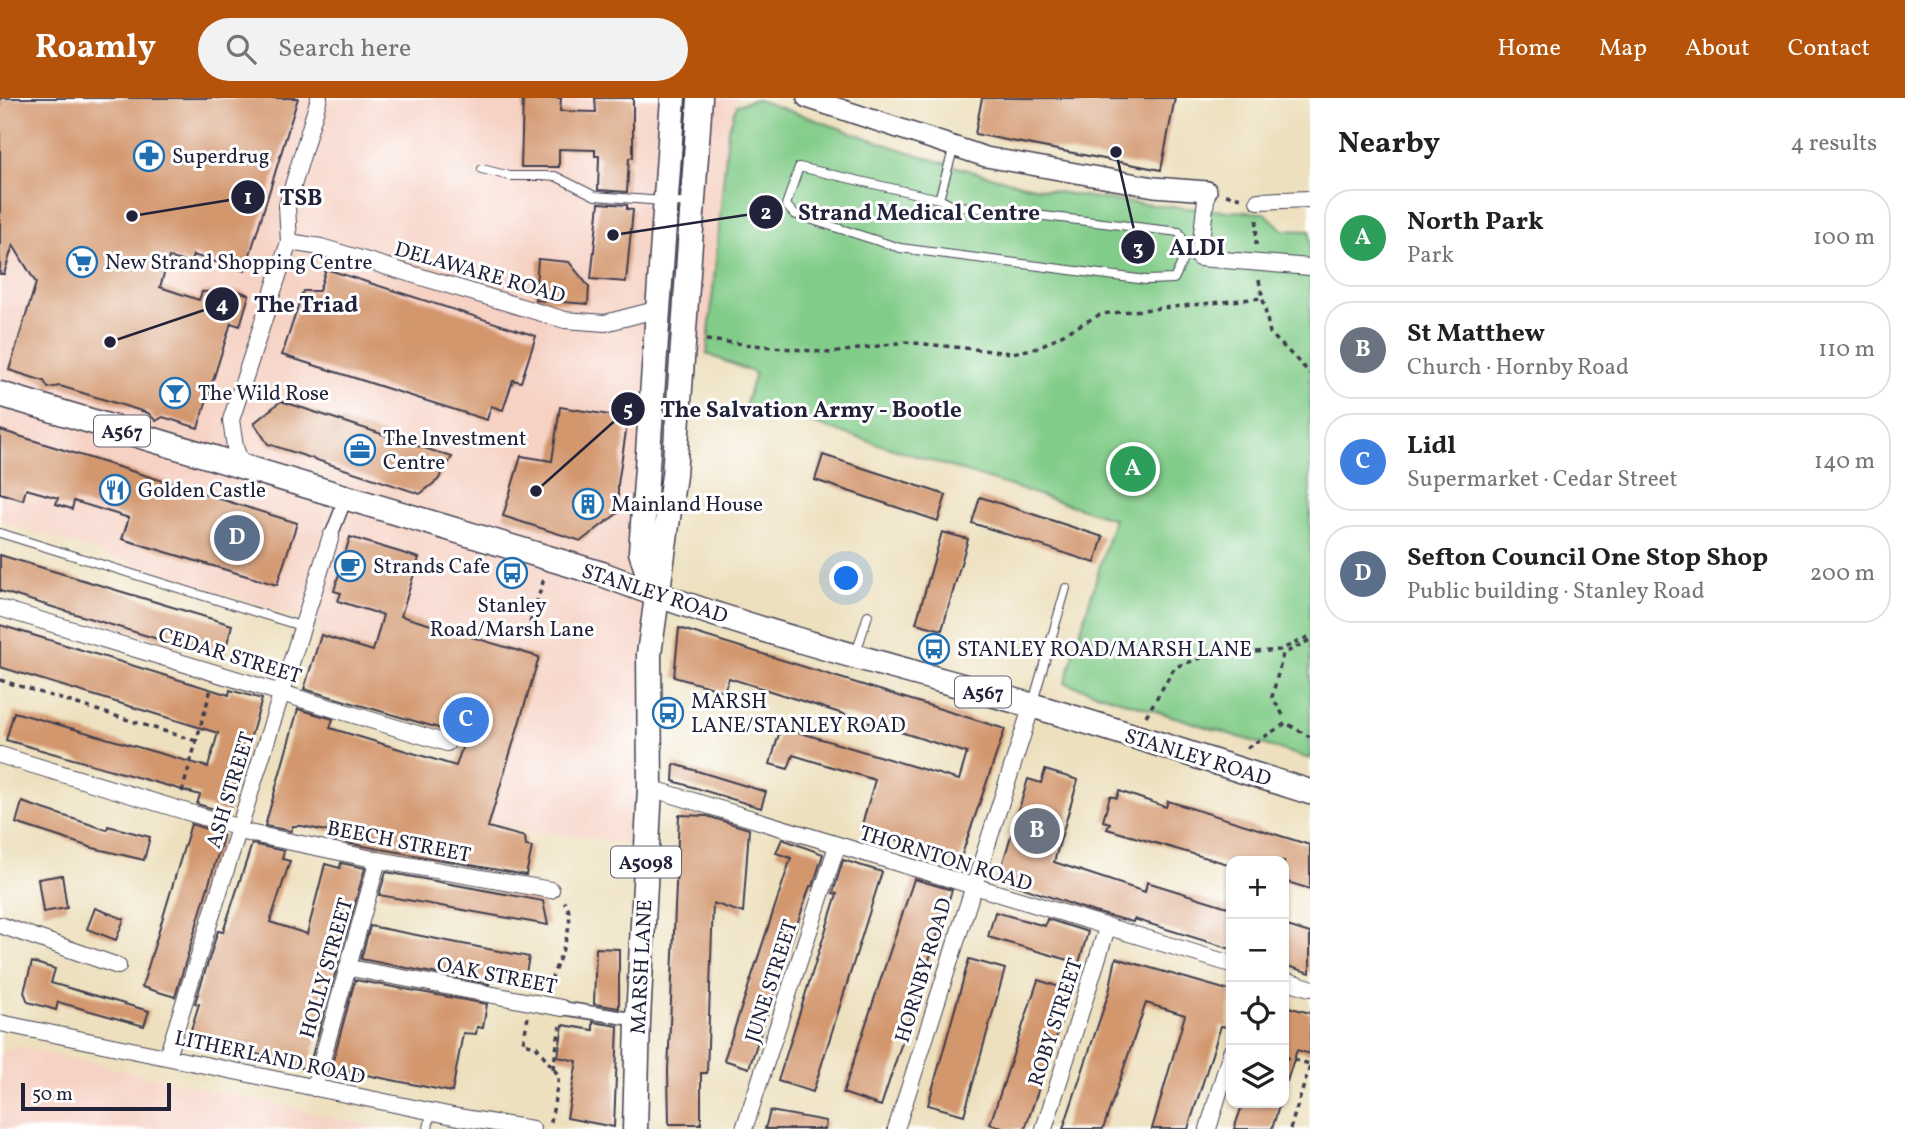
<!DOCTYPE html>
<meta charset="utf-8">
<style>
body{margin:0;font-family:Vollkorn,serif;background:#f2f2f2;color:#202124}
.controls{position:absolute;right:21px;bottom:21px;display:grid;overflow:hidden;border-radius:14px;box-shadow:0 2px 5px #0004}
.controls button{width:63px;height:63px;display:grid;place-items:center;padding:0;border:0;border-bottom:2px solid #e0e0e0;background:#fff;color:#202124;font:35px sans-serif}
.scale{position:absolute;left:21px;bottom:18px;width:150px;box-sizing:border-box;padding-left:7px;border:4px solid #22223b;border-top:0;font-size:19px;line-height:24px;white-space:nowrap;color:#22223b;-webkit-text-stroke:5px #fff;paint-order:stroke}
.you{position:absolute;left:847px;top:481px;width:24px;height:24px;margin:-18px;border:5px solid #fff;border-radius:50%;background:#1a73e8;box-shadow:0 0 0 10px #1a73e833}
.badge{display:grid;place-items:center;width:46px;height:46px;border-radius:50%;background:#b45309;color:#fff;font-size:23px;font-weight:700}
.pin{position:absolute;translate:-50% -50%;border:4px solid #fff;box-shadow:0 2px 7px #0006}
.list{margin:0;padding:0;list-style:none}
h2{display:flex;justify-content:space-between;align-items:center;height:91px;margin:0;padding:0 28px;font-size:30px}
h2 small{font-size:23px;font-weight:400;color:#757577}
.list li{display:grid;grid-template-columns:46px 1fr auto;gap:21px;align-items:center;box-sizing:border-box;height:98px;margin:0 14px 14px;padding:0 14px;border:2px solid #e0e0e0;border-radius:28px}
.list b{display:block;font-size:26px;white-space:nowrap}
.list p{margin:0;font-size:23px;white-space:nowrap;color:#757577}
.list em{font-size:23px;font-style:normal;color:#757577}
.icon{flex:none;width:38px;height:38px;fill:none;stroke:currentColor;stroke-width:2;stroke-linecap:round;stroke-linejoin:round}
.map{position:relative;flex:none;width:1310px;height:1031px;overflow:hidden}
header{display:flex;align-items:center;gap:42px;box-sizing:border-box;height:98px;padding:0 35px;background:#b45309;color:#fff}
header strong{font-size:33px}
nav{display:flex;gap:38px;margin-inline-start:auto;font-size:24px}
.search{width:490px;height:63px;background:#f2f2f2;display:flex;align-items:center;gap:18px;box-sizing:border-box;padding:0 24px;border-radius:38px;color:#757577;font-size:26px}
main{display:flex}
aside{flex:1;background:#fff}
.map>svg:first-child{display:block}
</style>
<header>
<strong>Roamly</strong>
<div class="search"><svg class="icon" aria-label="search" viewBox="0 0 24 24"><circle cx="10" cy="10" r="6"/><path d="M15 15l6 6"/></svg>Search here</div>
<nav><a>Home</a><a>Map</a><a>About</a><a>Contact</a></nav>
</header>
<main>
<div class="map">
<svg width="1310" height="1031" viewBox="0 0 1310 1031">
<rect width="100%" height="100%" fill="#fff"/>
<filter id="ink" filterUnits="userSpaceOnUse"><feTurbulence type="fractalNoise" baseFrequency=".0143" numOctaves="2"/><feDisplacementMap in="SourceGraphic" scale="14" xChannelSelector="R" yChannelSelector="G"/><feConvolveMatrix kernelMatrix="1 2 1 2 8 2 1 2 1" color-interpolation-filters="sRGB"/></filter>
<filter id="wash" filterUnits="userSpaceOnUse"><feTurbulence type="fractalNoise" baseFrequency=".00686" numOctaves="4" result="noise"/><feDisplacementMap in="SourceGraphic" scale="28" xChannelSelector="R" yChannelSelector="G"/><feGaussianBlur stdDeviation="1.57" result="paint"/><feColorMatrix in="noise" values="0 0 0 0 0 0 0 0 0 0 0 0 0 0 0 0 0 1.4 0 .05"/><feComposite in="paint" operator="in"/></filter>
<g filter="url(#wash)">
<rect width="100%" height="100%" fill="#ede0be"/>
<path fill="#f6d2c4" d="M0,0h737l-9,33 -21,223 -35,-2 -25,496 -63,-12 -53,-3 -86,-24 21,-73 -163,-49 19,-62 -322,-104z
M15,948l371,83h-386v-75z"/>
<path fill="#82cc89" stroke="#527762" stroke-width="2" d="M755,1c105,35 211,78 320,96 63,10 127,15 190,18l18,17 27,1v528l-245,-76 49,-164 -315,-100 -56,-6 12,-40 -48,-19 21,-223 9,-26z"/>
<g id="blocks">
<path fill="#d3976e" d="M0,0h298l-53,173 -52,-16 -3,9 -21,-7 -9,30 39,13 3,-8 37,-1 10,4 -9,31 -9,-3 -33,105 -35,-11 -7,4 -8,-8 -88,-27 -12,2 -4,-7 -35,-11 27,-87 -23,-38 -9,29h-4z
M523,0h38l-1,13 36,1 -1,-14h38v59l-4,1 -2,34 -29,-2 1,-34h-4v-6l-36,-1v18h-38z
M982,0h193l-14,72 -186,-36z
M599,105l28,2v4l6,1 -7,72 -35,-3z
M538,161l31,3 20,25 -1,17 -53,-4z
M326,171l210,67 -15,46 -8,-2 -10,30 -12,-4 -4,14 -205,-65 21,-64h16z
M281,303l171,56 -14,23 -18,14 -152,-50 -14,-21z
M560,309l68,11 -10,66v29l-37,28 -78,-25 18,-60 31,5z
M0,332l297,93 -20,62 -155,-46 7,-21 -55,-17 -2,8 -16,-5 2,-6 -32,-9 -3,11 -23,-7z
M823,357l123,40 -8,26 -123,-41z
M980,399l123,40 -8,26 -123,-40z
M942,434l26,7 -26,91 -26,-7z
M350,439l69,21 -18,58 138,41 -51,170 37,10 1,9 6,1 -6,28 -179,-32 3,-7 -48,-10h-9l-2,5 -26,-5 33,-117 35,10 -3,9 126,38 10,-30 -162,-47 17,-54 52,16 10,-36 -45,-14 3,-8 -7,-2z
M0,457l232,70 -9,34 -223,-68z
M0,527l229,70 1,-5 32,9 -34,114 -31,-9 3,-9 -194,-55 8,-28 194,55 10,-34 -218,-66z
M679,530l326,101 -45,131 -99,-32 14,-48 -82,-25 -5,14 -18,-5 11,-37 178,53 8,-27 -238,-75 -5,13 -50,-14z
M674,666l92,28 -5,16 -88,-27z
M1045,672l33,10 -24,82 91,30 2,-10 84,26v41l-97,-30 -1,3 -39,-10 -96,-33 30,-100 13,4z
M1119,693l47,16 2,-6 142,44v44l-26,-8v-20h-53v4l-124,-36 3,-6 -7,-2 7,-25 7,2z
M22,704l85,28 1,-4 42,11 -6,23 -51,-12 -77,-25z
M679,717l28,1 42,13 -6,84 -30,-10 -6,170h-6v51h-32l-1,-53z
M191,726l31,10 1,3 -48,160 -33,-10z
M782,741l41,15 -10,32h-3l-61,182 -25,-8 67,-202 -15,-5z
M252,746l32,7 -2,8 8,2 -20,61 37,12 18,-70 15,4 1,-5 24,5 -57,202 -118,-37 9,-29 -4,-1 23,-72 5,1z
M843,762l39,12 -69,220 -35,-11 59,-187 -4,-1z
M386,774l157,29 5,24 -169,-30z
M62,777l5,33 -24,4 -5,-33z
M914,781l38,11 -71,216 -38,-13z
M95,810l29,11 -8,21 -29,-11z
M995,814l50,14 2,-7 41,13 -9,31 -91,-26z
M1284,827l26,8v40l-26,-8z
M370,828l159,31 -5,26 -34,-7 -1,8 -128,-25z
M596,850l23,1v59l-25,-4z
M1116,860l115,33 -4,36 -6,-1 -33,103h-36l33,-114 -39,-12 -43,126h-40l46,-137z
M969,861l36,10 -41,146 -36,-10z
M32,864l23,7 -4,14 98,28 -5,15 -86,-24 -2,8 -28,-8 -4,-10z
M355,882l132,24 -4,24 -6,-1 -1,7 -13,-1 -11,59 -121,-24z
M1038,882l34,11 -47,138h-20l-15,-5z
M1284,908l26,7v41l-13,-4 -10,31h-3z
M593,924l25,4 -4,101 -47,-9 10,-57 -19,-4 5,-32 30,5z
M1243,1005h37l-8,26h-38z
M770,1013l56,10 -1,8h-60z"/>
</g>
</g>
<g filter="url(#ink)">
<use href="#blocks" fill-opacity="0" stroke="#403e4f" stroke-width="2"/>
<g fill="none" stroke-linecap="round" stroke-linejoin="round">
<g stroke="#403e4f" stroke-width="10">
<path id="service" d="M482,71l28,7h45l40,20 95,7
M939,101l-140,-32 -13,38 8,9 106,34 246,32 28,-1c9,-18 16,-29 5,-47l-228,-27 -12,-6 15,-52
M0,435l304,94
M856,555l12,-38
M1033,604l33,-114
M428,1031l3,-18"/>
</g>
<g stroke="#403e4f" stroke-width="15">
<path id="pedestrian" d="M331,438l14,-36
M562,910l76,12"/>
</g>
<g stroke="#403e4f" stroke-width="18">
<path id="minor" d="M1207,93l-8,67 111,9
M1258,103l52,-2
M289,144l32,5 244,73 40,3 54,-14
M243,371l-8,-22 -4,-27 58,-178 -2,-36 32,-108
M0,510l447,135
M0,657l240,73
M650,690l581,176
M239,733l139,29 173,30
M0,827l118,41
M350,870l212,40
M1284,882l26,8
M0,925l458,94 74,12
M167,959l164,-521
M314,990l64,-228
M744,1031l93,-283
M896,1031l136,-424
M1044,1031l63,-201
M1208,1031l23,-77"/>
</g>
<g stroke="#403e4f" stroke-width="22">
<path id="tertiary" d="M807,0l179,59 168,30 53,4"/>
</g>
<g stroke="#403e4f" stroke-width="27">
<path id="primary" d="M0,296l602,180c138,54 283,90 425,130 95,27 189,59 283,88
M655,497l-14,-43 32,-454
M635,1031l3,-109 12,-232 -1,-134 25,-179 26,-377"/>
</g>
<path stroke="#403e4f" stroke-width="3.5" stroke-dasharray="5 5" stroke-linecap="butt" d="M1226,97l16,3
M1256,147l1,-28
M1259,182l11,53 40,40
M706,242l125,13 74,-11 107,11 25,-5 64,-34 162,-16
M530,525l14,-44
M0,582l196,61
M1283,617l-11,-18 11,-43 27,-14
M1146,618l29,-49 32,-11 73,-6 30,-14
M1247,650l39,-25 24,14
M182,694l29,-103
M548,891c6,-22 33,-70 16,-87
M528,919l-5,26 13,3 23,30 -9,51
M1284,959l26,7
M553,971l7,-43
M1290,1031l20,-63"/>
<use href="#service" stroke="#fff" stroke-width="8"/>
<use href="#pedestrian" stroke="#fff" stroke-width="12"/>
<use href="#minor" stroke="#fff" stroke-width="16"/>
<use href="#tertiary" stroke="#fff" stroke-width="19"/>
<use href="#primary" stroke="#fff" stroke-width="24"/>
</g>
</g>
<defs>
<g id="pharmacy-ring" transform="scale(1.575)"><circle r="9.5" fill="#fff" stroke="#1f6fb2" stroke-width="1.5"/><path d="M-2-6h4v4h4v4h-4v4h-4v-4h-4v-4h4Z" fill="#1f6fb2"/></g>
<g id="supermarket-ring" transform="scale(1.575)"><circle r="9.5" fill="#fff" stroke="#1f6fb2" stroke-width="1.5"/><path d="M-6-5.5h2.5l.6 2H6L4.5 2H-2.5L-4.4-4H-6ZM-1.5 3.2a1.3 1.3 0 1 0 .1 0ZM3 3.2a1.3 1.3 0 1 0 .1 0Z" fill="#1f6fb2"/></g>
<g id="bar-ring" transform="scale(1.575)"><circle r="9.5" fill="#fff" stroke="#1f6fb2" stroke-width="1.5"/><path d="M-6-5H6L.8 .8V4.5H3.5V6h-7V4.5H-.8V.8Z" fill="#1f6fb2"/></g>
<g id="office-ring" transform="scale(1.575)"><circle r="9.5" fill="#fff" stroke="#1f6fb2" stroke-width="1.5"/><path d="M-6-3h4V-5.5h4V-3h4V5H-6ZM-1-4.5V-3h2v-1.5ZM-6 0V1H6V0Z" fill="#1f6fb2"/></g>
<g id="restaurant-ring" transform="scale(1.575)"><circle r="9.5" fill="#fff" stroke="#1f6fb2" stroke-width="1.5"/><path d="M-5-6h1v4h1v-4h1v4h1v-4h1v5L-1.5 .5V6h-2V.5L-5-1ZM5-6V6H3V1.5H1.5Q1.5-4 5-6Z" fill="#1f6fb2"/></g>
<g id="building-ring" transform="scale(1.575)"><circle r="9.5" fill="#fff" stroke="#1f6fb2" stroke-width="1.5"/><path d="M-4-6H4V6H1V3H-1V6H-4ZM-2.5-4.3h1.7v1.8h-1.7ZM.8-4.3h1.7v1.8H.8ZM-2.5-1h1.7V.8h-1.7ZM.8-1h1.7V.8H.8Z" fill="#1f6fb2"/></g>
<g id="cafe-ring" transform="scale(1.575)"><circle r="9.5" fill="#fff" stroke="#1f6fb2" stroke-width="1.5"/><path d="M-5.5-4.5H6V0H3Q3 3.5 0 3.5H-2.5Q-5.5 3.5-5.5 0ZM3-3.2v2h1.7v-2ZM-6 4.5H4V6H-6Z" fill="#1f6fb2"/></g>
<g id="bus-ring" transform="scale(1.575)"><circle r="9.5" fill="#fff" stroke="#1f6fb2" stroke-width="1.5"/><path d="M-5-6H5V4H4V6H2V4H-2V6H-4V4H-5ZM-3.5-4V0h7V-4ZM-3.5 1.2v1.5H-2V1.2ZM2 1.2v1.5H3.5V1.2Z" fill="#1f6fb2"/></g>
</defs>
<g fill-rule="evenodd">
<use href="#pharmacy-ring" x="149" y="58"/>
<use href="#supermarket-ring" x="82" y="164"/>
<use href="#bar-ring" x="175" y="295"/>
<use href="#office-ring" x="360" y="352"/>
<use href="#restaurant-ring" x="115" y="392"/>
<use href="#building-ring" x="588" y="406"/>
<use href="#cafe-ring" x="350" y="468"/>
<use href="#bus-ring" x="512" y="475"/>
<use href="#bus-ring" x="934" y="551"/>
<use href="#bus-ring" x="668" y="615"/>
</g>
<g text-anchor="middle" stroke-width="6" stroke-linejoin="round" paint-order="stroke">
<g fill="#fff" stroke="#646476" stroke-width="2">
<rect x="94" y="317.5" width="56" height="31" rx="5"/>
<rect x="955" y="578.5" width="56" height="31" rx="5"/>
<rect x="611" y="748.5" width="70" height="31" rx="5"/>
</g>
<g font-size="19" font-weight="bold" fill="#22223b">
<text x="122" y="340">A567</text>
<text x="983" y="601">A567</text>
<text x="646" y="771">A5098</text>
</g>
<g font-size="21" fill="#22223b" stroke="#fff" text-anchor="start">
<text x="172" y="65">Superdrug</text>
<text x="105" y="171">New Strand Shopping Centre</text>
<text x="198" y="302">The Wild Rose</text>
<text x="383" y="347">The Investment<tspan x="383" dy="24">Centre</tspan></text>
<text x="138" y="399">Golden Castle</text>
<text x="611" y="413">Mainland House</text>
<text x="373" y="475">Strands Cafe</text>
<text x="512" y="514" text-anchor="middle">Stanley<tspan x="512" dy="24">Road/Marsh Lane</tspan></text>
<text x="957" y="558">STANLEY ROAD/MARSH LANE</text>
<text x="691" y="610">MARSH<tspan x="691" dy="24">LANE/STANLEY ROAD</tspan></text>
</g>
<g font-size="21" fill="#22223b" stroke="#fff">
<text transform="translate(480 174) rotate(16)" y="7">DELAWARE ROAD</text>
<text transform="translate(655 495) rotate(18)" y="7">STANLEY ROAD</text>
<text transform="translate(230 557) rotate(17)" y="7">CEDAR STREET</text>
<text transform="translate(1198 659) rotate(17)" y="7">STANLEY ROAD</text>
<text transform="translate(230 692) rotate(-73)" y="7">ASH STREET</text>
<text transform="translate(399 743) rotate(11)" y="7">BEECH STREET</text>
<text transform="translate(946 760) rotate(17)" y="7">THORNTON ROAD</text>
<text transform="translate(641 869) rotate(-87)" y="7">MARSH LANE</text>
<text transform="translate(326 870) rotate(-74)" y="7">HOLLY STREET</text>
<text transform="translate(923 872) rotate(-73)" y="7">HORNBY ROAD</text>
<text transform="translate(497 877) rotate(11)" y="7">OAK STREET</text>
<text transform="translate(771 883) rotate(-72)" y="7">JUNE STREET</text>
<text transform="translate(1055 924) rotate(-72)" y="7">ROBY STREET</text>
<text transform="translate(270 959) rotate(12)" y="7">LITHERLAND ROAD</text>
</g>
</g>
<path fill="none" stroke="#22223b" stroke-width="2.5" d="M132 118L248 99M613 137L766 114M1116 54L1138 149M110 244L222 206M536 393L628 311"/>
<g fill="#22223b" stroke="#fff" stroke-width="2.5">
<circle cx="132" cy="118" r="7"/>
<circle cx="613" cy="137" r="7"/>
<circle cx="1116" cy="54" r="7"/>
<circle cx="110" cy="244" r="7"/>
<circle cx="536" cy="393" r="7"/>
<circle cx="248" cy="99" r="18"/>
<circle cx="766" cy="114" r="18"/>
<circle cx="1138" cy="149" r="18"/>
<circle cx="222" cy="206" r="18"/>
<circle cx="628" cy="311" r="18"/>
</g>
<g font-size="21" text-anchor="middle" font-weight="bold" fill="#fff">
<text x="248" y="106">1</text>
<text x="766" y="121">2</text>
<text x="1138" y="157">3</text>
<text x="222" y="213">4</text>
<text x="628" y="318">5</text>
</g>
<g font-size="23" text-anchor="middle" font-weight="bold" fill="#22223b" stroke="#fff" stroke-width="6" stroke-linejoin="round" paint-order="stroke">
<text x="301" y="107">TSB</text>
<text x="919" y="122">Strand Medical Centre</text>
<text x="1197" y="157">ALDI</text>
<text x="306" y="214">The Triad</text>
<text x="811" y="319">The Salvation Army - Bootle</text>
</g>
</svg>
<div class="controls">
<button>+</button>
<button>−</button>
<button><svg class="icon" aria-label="locate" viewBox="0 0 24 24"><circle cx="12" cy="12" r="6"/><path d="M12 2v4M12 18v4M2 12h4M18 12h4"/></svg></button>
<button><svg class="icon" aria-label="layers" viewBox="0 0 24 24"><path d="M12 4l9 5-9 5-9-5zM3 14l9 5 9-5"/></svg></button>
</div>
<div class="scale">50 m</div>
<div class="you"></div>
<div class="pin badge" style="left:1133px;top:371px;background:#2e9e5b">A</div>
<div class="pin badge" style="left:1037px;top:733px;background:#6b7280">B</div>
<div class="pin badge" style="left:466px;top:622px;background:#3f7fe0">C</div>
<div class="pin badge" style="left:237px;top:440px;background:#5c6f8a">D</div>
</div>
<aside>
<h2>Nearby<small>4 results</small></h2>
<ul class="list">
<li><span class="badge" style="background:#2e9e5b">A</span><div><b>North Park</b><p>Park</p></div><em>100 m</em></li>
<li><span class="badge" style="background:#6b7280">B</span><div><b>St Matthew</b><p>Church · Hornby Road</p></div><em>110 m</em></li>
<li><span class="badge" style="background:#3f7fe0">C</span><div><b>Lidl</b><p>Supermarket · Cedar Street</p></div><em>140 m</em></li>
<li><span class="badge" style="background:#5c6f8a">D</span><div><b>Sefton Council One Stop Shop</b><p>Public building · Stanley Road</p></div><em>200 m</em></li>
</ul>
</aside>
</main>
